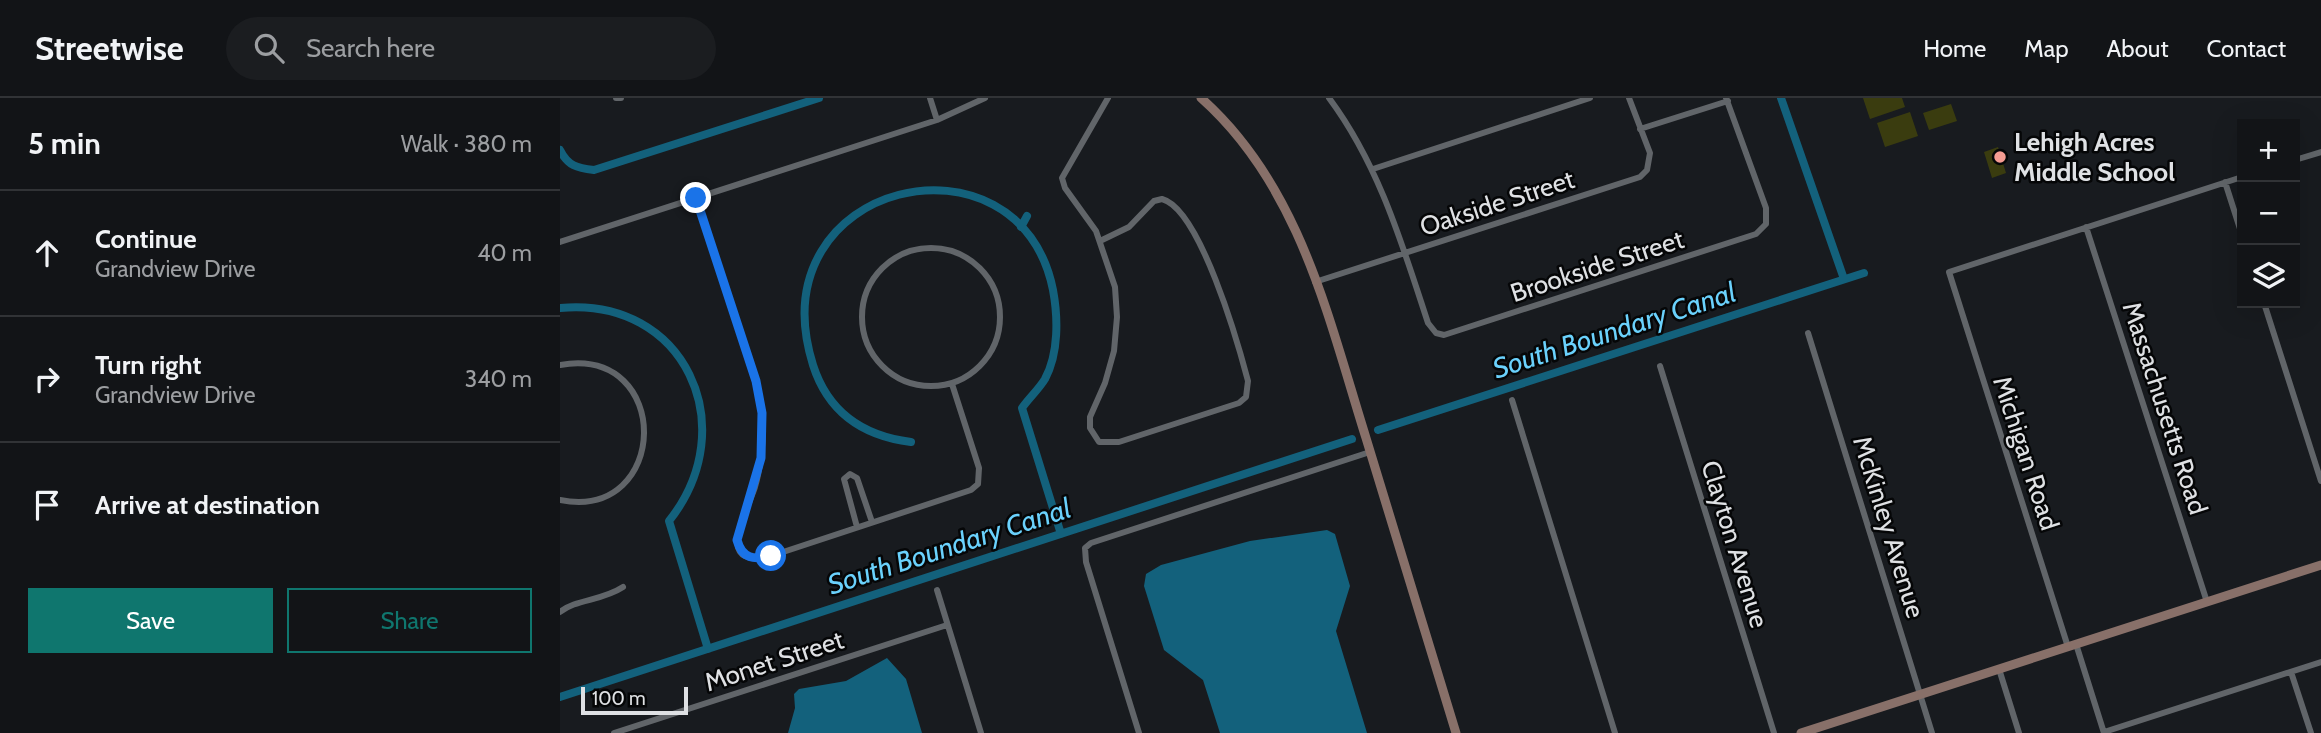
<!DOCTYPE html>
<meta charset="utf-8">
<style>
body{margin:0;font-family:Cabin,sans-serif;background:#1b1d20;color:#f1f3f6}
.controls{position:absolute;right:21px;top:21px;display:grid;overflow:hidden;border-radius:0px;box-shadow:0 7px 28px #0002}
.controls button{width:63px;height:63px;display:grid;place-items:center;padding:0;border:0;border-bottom:2px solid #313336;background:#121417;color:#f1f3f6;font:35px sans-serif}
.scale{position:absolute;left:21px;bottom:18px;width:107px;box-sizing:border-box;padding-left:7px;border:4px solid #dfe1e4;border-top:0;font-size:19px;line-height:24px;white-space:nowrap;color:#dfe1e4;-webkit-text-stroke:5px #050607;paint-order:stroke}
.stop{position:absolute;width:21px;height:21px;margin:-16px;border:5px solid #1a73e8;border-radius:50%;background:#fff}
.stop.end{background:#1a73e8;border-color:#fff;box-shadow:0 2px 7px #0008}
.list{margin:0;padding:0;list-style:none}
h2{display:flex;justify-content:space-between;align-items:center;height:91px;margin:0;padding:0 28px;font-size:30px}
h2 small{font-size:23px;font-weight:400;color:#9c9ea1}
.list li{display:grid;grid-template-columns:46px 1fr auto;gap:21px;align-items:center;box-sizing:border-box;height:126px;padding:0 28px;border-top:2px solid #313336}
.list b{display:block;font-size:26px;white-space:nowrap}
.list p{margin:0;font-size:23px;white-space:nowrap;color:#9c9ea1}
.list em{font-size:23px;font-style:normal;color:#9c9ea1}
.actions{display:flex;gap:14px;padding:21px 28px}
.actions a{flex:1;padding:16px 0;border:2px solid #0f766e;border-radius:0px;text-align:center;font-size:24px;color:#0f766e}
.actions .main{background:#0f766e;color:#fff}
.icon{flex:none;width:38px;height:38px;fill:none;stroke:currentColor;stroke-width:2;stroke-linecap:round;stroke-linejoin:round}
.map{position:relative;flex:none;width:1761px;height:635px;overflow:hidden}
header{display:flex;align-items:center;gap:42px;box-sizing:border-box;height:98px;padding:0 35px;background:#121417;border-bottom:2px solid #313336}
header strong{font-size:33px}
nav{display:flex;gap:38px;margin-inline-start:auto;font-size:24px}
.search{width:490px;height:63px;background:#1b1d20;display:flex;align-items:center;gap:18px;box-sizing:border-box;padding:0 24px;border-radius:38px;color:#9c9ea1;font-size:26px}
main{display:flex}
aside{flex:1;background:#121417}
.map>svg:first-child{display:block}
</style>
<header>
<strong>Streetwise</strong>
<div class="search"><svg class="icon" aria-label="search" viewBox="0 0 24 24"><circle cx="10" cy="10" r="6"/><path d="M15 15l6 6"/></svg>Search here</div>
<nav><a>Home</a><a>Map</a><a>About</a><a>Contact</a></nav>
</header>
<main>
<aside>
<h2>5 min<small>Walk · 380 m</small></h2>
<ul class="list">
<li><svg class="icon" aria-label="ahead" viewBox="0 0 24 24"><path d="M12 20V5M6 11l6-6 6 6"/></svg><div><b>Continue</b><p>Grandview Drive</p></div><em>40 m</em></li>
<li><svg class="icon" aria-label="right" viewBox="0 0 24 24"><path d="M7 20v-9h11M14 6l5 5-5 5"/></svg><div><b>Turn right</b><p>Grandview Drive</p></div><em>340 m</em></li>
<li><svg class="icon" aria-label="arrive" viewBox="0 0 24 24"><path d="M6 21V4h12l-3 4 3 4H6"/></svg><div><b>Arrive at destination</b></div></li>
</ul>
<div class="actions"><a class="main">Save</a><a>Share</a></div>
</aside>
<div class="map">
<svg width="1761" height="635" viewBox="0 0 1761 635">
<rect width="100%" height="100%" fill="#181b1f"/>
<path fill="#3a3c0f" d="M1303,0h39l3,9 -35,12z
M1391,6l6,17 -28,9 -6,-17z
M1350,14l8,24 -33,11 -8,-24z
M1438,49l8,26 -14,5 -8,-26z"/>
<path fill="#13617c" d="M767,432l8,4 15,52 -14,45 31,102h-147l-17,-53 -39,-30 -20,-64 2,-12 15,-9 89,-24z
M327,560l19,21 16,54h-134l7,-25 -1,-14 5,-5 47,-8z"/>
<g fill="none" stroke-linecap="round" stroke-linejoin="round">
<path stroke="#13617c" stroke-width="8" d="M1221,0l63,181
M0,52c8,16 17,18 34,20l225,-72
M461,129l6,-11
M0,210c125,-12 184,119 109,213l39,128
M818,332l486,-157
M351,344c-48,-6 -83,-30 -98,-77 -58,-186 207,-243 240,-75 5,27 6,63 -8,89 -6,10 -16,19 -23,29l39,126
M0,599l792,-258"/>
<path stroke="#616569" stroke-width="6" d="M56,0h5
M370,0l7,22
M769,0c50,67 73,146 99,225l8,10 8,2 312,-101 10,-10v-16l-40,-110
M1080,31l88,-28
M1735,62l26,-8
M813,71l217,-71
M1665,84l17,53
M136,100c14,42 27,85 41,127 12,35 27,71 26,109 -1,17 -3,36 -8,53 -8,25 -43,83 16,69l200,-66 7,-6 1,-16 -27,-84
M1526,129l121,375
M540,143l29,-14 25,-26 8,-2c38,10 76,144 86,182l-2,16 -7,6 -120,39h-20l-9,-14v-11l15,-34 9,-32 3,-34 -2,-30 -19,-56 -31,-43 -3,-10 46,-80
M0,144l377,-122 48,-22
M302 219a69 69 0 1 1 138 0a69 69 0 1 1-138 0Z
M755,184l325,-105 7,-7 3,-17 -21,-55
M1704,205l57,178
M1248,235l124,400
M0,267c114,-20 110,157 0,135
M1100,268l114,367
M952,302l103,333
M297,429l-13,-48 6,-5 7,4 15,44
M377,492l44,143
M0,514c16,-13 42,-11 63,-25
M1516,546l28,89
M1508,549l-119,-375 293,-95
M1439,571l20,64
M1731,574l20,61
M1544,634l217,-70
M54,635l333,-108
M579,635l-53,-171 -1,-14 6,-5 279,-91"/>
<path stroke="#887069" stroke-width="9" d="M641,0c99,88 127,219 165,340 30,98 60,197 90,295
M1241,635l520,-168"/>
</g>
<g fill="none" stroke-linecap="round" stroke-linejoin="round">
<path stroke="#1a73e8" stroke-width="9" d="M136,100l60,183 6,32 -1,45 -24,82c5,19 17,20 34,16"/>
</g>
<circle fill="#f59c92" stroke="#050607" stroke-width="2.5" cx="1440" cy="59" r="7"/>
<g text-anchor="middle" stroke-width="5" stroke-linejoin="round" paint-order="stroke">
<g font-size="26" font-weight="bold" fill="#dfe1e4" stroke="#050607" text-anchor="start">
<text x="1454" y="53">Lehigh Acres<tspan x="1454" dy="30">Middle School</tspan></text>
</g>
<g font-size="26" fill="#dfe1e4" stroke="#050607">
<text transform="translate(937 105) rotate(-18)" y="9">Oakside Street</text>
<text transform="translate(1037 168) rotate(-18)" y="9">Brookside Street</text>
<text transform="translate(1605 310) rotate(72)" y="9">Massachusetts Road</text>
<text transform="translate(1466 355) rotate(72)" y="9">Michigan Road</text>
<text transform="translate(1329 429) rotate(73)" y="9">McKinley Avenue</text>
<text transform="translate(1175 446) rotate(73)" y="9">Clayton Avenue</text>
<text transform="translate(214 563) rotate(-18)" y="9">Monet Street</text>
</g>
<g font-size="28" font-style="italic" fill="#6ad1fc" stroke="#050607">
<text transform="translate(1054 232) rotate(-18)" y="10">South Boundary Canal</text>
<text transform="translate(389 448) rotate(-18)" y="10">South Boundary Canal</text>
</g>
</g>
</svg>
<div class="controls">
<button>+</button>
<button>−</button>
<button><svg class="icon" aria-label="layers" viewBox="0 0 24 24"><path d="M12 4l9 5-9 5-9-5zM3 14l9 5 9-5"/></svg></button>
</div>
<div class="scale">100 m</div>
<div class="stop" style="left:211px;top:458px"></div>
<div class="stop end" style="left:136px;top:100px"></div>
</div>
</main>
